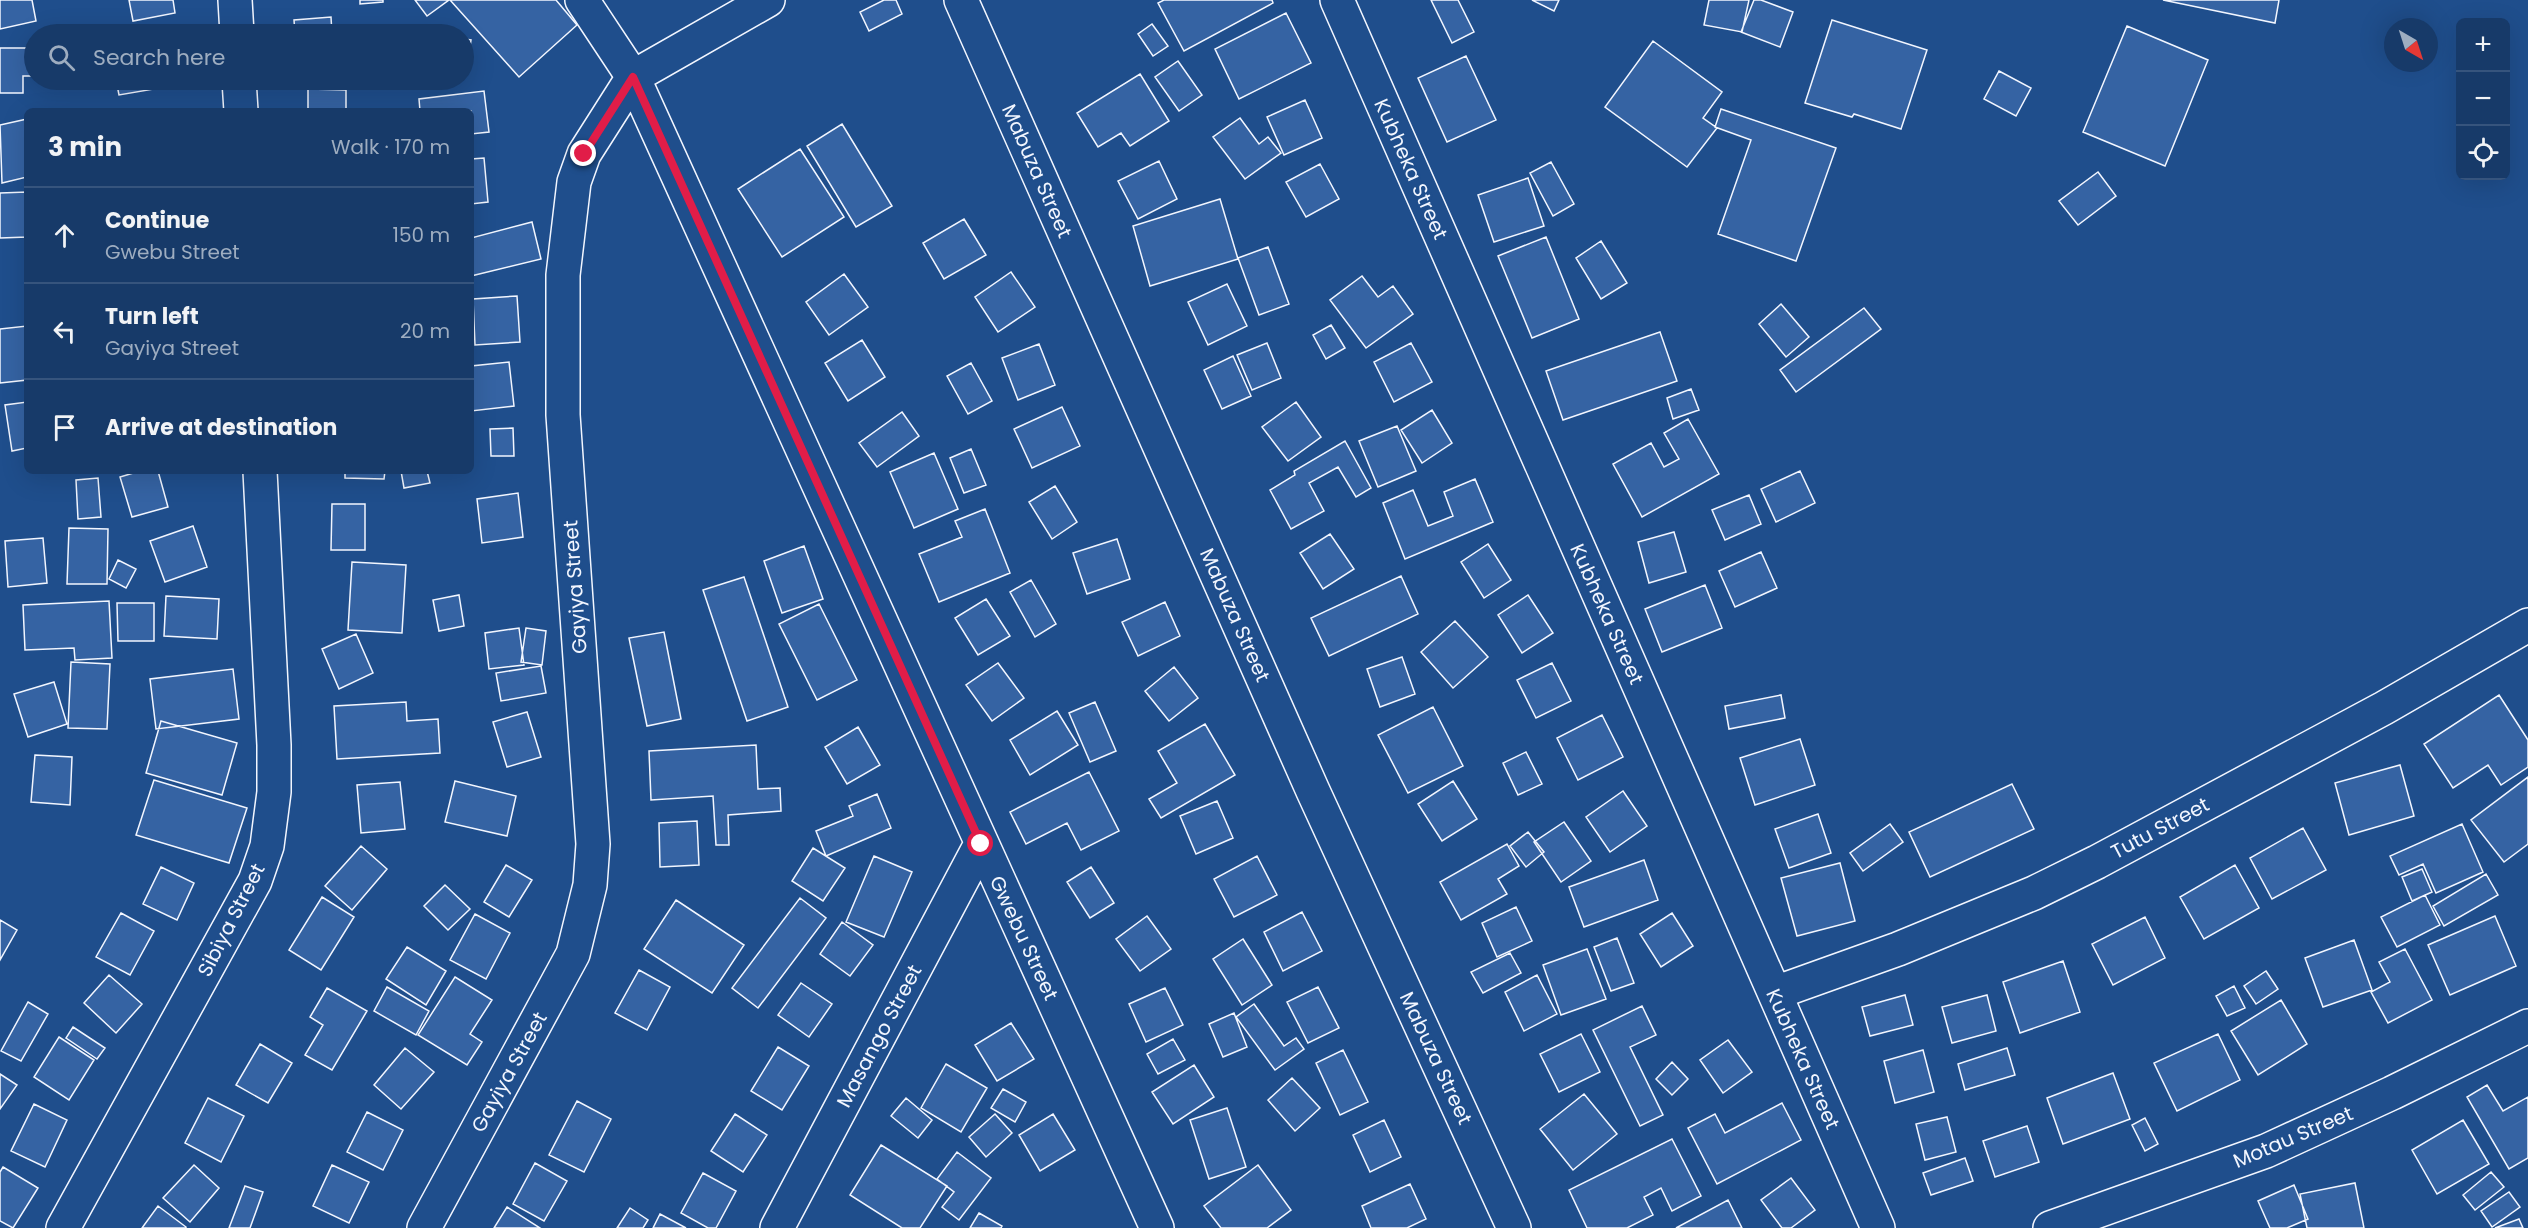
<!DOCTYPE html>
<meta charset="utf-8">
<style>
body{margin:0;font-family:Poppins,sans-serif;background:#244571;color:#f1f3f6}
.controls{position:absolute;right:18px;top:18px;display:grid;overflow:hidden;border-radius:9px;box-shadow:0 6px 24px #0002}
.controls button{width:54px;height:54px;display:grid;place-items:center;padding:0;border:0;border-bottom:2px solid #36547d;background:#173a69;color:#f1f3f6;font:30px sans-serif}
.compass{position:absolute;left:2384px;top:18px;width:54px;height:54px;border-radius:50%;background:#173a69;box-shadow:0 6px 24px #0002;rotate:141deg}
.stop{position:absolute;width:18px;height:18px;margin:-14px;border:4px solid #e11d48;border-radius:50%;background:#fff}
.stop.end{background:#e11d48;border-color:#fff;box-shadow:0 2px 6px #0008}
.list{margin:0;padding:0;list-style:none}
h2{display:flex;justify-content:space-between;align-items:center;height:78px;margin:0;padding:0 24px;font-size:26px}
h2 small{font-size:20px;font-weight:400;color:#9eadc0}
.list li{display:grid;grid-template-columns:39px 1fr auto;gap:18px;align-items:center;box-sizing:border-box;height:96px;padding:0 24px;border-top:2px solid #36547d}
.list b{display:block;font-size:22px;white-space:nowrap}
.list p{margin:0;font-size:20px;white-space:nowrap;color:#9eadc0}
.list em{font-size:20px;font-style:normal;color:#9eadc0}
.icon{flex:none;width:33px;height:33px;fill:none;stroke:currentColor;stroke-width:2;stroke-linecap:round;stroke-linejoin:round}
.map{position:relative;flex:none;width:2528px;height:1228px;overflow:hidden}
.search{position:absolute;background:#173a69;box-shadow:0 6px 24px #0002;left:24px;top:24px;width:450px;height:66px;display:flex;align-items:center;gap:15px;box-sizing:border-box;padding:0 21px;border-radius:33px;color:#9eadc0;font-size:22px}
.panel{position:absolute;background:#173a69;box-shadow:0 6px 24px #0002;left:24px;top:108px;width:450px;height:366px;border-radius:9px}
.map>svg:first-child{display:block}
</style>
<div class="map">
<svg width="2528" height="1228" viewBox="0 0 2528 1228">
<rect width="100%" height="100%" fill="#1f4e8c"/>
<path fill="#3563a3" stroke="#f2f6ff" stroke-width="1.5" d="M0,0h32l4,21 -36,8z
M129,0h44l2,13 -42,8z
M360,0h23v2l-23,2z
M415,0h34l-22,16z
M450,0h106l21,25 -58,52z
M884,0h12l6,14 -33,17 -9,-19z
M1164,0h108l1,3 -89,48 -26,-48z
M1431,0h27l16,32 -22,11z
M1532,0h27l-5,11z
M1709,0h40l-7,32 -38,-7z
M1754,0h7l32,12 -13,35 -39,-15z
M2163,0h116l-4,23z
M1286,13l25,50 -72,36 -24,-50z
M331,17l1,17h-37l-1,-14z
M1832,20l95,30 -26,79 -47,-15 -2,3 -47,-14z
M1152,24l16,22 -15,10 -15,-22z
M2127,26l81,34 -43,106 -82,-34z
M464,39l7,1 -4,28h-3z
M1653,41l69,51 -19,26 14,10 -30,39 -82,-60z
M0,48h34v28h-11v17h-23z
M1466,56l30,64 -49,22 -29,-64z
M1178,61l24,34 -23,16 -24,-34z
M1999,71l32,17 -15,28 -32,-17z
M1140,74l29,47 -39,25 -9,-13 -23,14 -21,-34z
M116,80h42l2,8 -41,7z
M308,89l38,1v21h-38z
M484,91l5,41 -18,2v-23h-51l-1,-12z
M1305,100l17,38 -38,17 -17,-38z
M1721,109l115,39 -40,113 -78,-27 33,-94 -36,-13z
M1240,118l19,26 9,-7 13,16 -36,26 -32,-42z
M27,119v58l-25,6 -2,-58z
M842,124l50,82 -36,21 -49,-81z
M800,149l44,68 -62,40 -44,-68z
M484,158l4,44 -17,2v-45z
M1159,161l18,38 -39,20 -20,-38z
M1551,162l23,42 -21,12 -23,-43z
M1320,164l19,35 -33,18 -20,-35z
M2098,172l18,24 -38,29 -19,-24z
M1528,178l16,48 -50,16 -16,-47z
M27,192v45l-27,1v-45z
M1220,199l18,60 -88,27 -17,-60z
M964,219l22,36 -42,24 -21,-36z
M532,222l9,37 -70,17v-38z
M1546,237l33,82 -47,19 -34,-82z
M1601,241l26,42 -26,16 -25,-41z
M1268,247l21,57 -30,11 -21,-57z
M1011,272l24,35 -37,25 -23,-35z
M844,274l24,33 -39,28 -23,-33z
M1362,276l16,21 15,-11 20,28 -47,34 -36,-48z
M1227,284l20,42 -39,19 -20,-43z
M517,296l3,46 -45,3 -2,-46z
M1781,304l28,33 -23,20 -27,-33z
M1864,308l17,21 -85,63 -16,-22z
M1331,325l14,23 -19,11 -13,-24z
M27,326v54l-27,3v-54z
M1660,332l17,49 -114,39 -17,-49z
M862,340l23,37 -37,24 -23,-38z
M1267,343l14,35 -29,12 -15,-35z
M1411,343l21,39 -38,20 -20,-40z
M1039,344l16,41 -37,15 -16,-42z
M1233,356l18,40 -29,13 -18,-39z
M509,362l5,44 -43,5v-45z
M971,363l21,38 -24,13 -21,-38z
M1691,389l8,21 -26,9 -6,-21z
M27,402v46l-15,3 -7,-46z
M1296,402l25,35 -33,24 -26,-34z
M1062,407l18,39 -48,22 -18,-39z
M1432,410l20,33 -30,20 -21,-33z
M902,412l17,24 -42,31 -18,-24z
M1688,419l31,55 -77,43 -29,-53 38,-21 13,24 15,-8 -15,-26z
M1397,426l19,45 -38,16 -19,-46z
M513,428l1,28h-23l-1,-27z
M1345,441l26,47 -15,9 -18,-30 -29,16 15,28 -33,18 -21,-39 25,-15 -1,-4z
M971,449l15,36 -22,8 -14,-35z
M934,453l24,56 -44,19 -24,-56z
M140,471h18l10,36 -36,10 -12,-40z
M345,471h40l-1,8 -39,-1z
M401,471h26l3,12 -26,5z
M1800,471l15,32 -39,19 -15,-33z
M98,478l3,39 -23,2 -2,-39z
M1475,479l18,43 -88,37 -22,-56 30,-13 15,36 25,-10 -9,-24z
M1055,486l22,36 -25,17 -23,-37z
M518,493l5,44 -41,6 -5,-44z
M1749,495l12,29 -36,16 -13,-30z
M332,504h33v46h-34z
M985,509l25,64 -71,29 -20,-48 43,-17 -7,-16z
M193,526l14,41 -42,15 -15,-41z
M69,528l39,1 -1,55h-40z
M1674,532l12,40 -37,11 -11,-41z
M1330,534l24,35 -31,20 -23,-36z
M43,538l4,45 -39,4 -3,-46z
M1117,539l13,40 -43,15 -14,-41z
M1488,544l23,36 -27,18 -23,-36z
M804,546l19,53 -41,14 -18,-52z
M1761,552l16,36 -42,19 -16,-36z
M118,560l18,9 -10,19 -17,-9z
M352,562l54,3 -4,68 -54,-3z
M1401,576l17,38 -89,42 -18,-38z
M744,577l44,130 -41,14 -44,-131z
M1031,580l25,44 -21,13 -25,-45z
M1705,585l17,43 -60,24 -17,-43z
M459,595l5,31 -25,5 -6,-31z
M1528,595l25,38 -31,20 -24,-38z
M166,596l53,3 -2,40 -53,-3z
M986,599l24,37 -32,19 -23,-37z
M109,601l3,57 -37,2 -1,-12 -49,2 -2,-45z
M1165,602l15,34 -42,20 -16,-34z
M117,603h37v38h-36z
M819,604l38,76 -40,20 -38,-76z
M1455,621l33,36 -35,31 -32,-36z
M519,628l5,37 -35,4 -4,-36z
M526,628l20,3 -4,34 -21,-3z
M664,632l17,87 -34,7 -18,-88z
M356,634l17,39 -34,16 -17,-40z
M1402,657l13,37 -35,13 -13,-38z
M71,662l39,2 -3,65 -39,-1z
M998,663l26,35 -32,23 -26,-36z
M1552,663l19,38 -35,17 -19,-38z
M541,666l5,27 -45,8 -5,-28z
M1174,667l24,31 -29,23 -24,-30z
M233,669l6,50 -83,10 -6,-50z
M54,682l13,42 -39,13 -14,-43z
M1781,695l4,23 -56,11 -4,-23z
M2499,695l29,45v27l-27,18 -13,-20 -35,23 -29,-44z
M406,702l1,19 31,-2 2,34 -103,6 -3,-53z
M1095,702l21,49 -26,11 -21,-49z
M1433,707l30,59 -55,27 -30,-58z
M1057,711l21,34 -48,30 -20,-35z
M527,712l14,45 -34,10 -14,-45z
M1602,715l21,42 -45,23 -21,-42z
M161,721l76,22 -15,52 -76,-22z
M1205,724l30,51 -74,43 -12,-19 28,-16 -19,-32z
M858,727l22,38 -33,19 -22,-37z
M1800,739l15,46 -60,20 -15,-47z
M756,745l2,44 22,-1 1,23 -53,4 1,30h-13l-3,-49 -62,4 -2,-49z
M1526,752l16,32 -24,11 -15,-32z
M35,755l37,2 -2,48 -39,-3z
M2400,765l14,51 -65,19 -14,-52z
M1089,772l30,59 -38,19 -14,-27 -41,21 -16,-32z
M2528,777v67l-24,18 -33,-42z
M154,780l93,28 -18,55 -93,-28z
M455,781l61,15 -9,40 -62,-14z
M1453,781l24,38 -35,22 -24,-37z
M400,782l5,47 -44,4 -4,-48z
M2012,784l22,45 -104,48 -21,-45z
M1623,791l24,35 -37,26 -24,-35z
M877,794l14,34 -65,28 -10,-25 37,-15 -4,-10z
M1217,801l16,37 -37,16 -16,-38z
M1818,814l13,39 -42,15 -14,-39z
M697,821l2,44 -39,2 -1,-44z
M1564,822l27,39 -30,21 -27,-40z
M1890,824l13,18 -40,29 -13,-18z
M2462,824l21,48 -47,21 -13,-29 -24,11 -9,-19z
M2303,828l23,42 -54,29 -22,-41z
M1528,832l16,20 -18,15 -16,-21z
M1507,844l12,22 -21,13 9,15 -46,26 -21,-38z
M361,846l26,23 -35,41 -27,-24z
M813,848l32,20 -22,33 -31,-20z
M874,856l38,16 -28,65 -38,-15z
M1257,856l20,39 -43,22 -20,-38z
M1644,860l14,40 -74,27 -15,-40z
M1840,863l15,58 -58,15 -16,-58z
M506,865l26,15 -23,37 -25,-15z
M2235,865l24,43 -55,31 -24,-42z
M161,867l33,16 -17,37 -34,-16z
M1091,867l23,36 -24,15 -23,-36z
M2422,869l10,23 -20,9 -10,-24z
M2486,874l12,21 -54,31 -11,-20z
M445,885l25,24 -22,21 -24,-24z
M2425,895l15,30 -43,22 -16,-30z
M322,897l32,20 -33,53 -32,-20z
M800,898l26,20 -68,90 -26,-20z
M676,900l68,45 -32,48 -68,-44z
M1516,907l16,34 -35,16 -15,-34z
M1302,912l20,39 -39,20 -19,-39z
M121,913l33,18 -24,44 -34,-18z
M1672,913l21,33 -32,21 -21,-33z
M475,914l35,19 -24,46 -36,-19z
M1147,916l24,33 -31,22 -24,-32z
M2495,916l21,50 -66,29 -22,-50z
M2145,917l20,41 -52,27 -21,-41z
M0,920l17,10 -17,30z
M842,922l31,23 -23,31 -30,-22z
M1617,938l17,45 -23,8 -17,-44z
M1243,939l29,46 -30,20 -29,-46z
M2354,940l18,50 -49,17 -18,-49z
M407,947l39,24 -20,34 -40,-26z
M1587,949l19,50 -45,16 -18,-50z
M2405,949l27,51 -44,23 -17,-31 19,-10 -11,-20z
M1510,953l11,20 -38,20 -12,-21z
M2063,961l17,51 -60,21 -17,-51z
M639,970l31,17 -23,43 -32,-17z
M2266,971l12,18 -22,15 -12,-18z
M109,975l33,29 -26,29 -32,-30z
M1537,975l20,39 -33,17 -19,-39z
M455,977l37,23 -22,34 12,8 -15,23 -49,-30z
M801,983l31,21 -23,33 -31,-22z
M2234,986l11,22 -18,8 -11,-20z
M387,987l42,24 -13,24 -42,-24z
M1318,987l21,41 -31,15 -21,-41z
M327,988l40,23 -35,59 -27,-15 18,-30 -13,-8z
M1165,988l18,37 -37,17 -17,-38z
M1905,995l8,30 -43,11 -8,-29z
M1987,995l9,36 -44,12 -10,-36z
M2281,1000l26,44 -49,31 -27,-44z
M28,1002l20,12 -27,47 -20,-10z
M1254,1004l30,42 12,-8 8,11 -29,21 -39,-53z
M1642,1006l14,29 -26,12 33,68 -23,11 -47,-96z
M1234,1013l13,34 -24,10 -14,-33z
M1011,1023l23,36 -37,22 -22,-36z
M73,1027l32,21 -8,11 -31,-21z
M1581,1034l19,38 -41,20 -19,-38z
M2218,1034l22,46 -63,31 -23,-48z
M59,1037l35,23 -25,40 -35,-23z
M1173,1039l12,21 -27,14 -11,-20z
M1728,1040l24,32 -29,21 -23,-33z
M260,1044l32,19 -24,40 -32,-18z
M778,1047l31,19 -27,44 -31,-19z
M405,1048l29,24 -33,37 -27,-24z
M2007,1048l8,27 -50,15 -7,-26z
M1343,1050l25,52 -28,13 -24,-52z
M1923,1050l11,42 -39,11 -11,-42z
M1672,1062l16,17 -16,16 -16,-16z
M946,1064l41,24 -26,44 -40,-24z
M1194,1065l20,32 -41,27 -21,-32z
M2113,1073l17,46 -67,25 -16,-46z
M0,1074l17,11 -17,24z
M1292,1078l28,30 -25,23 -27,-31z
M2487,1085l16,26 25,-14v61l-19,11 -42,-72z
M1003,1089l23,13 -11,20 -24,-14z
M1584,1094l33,40 -44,36 -33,-41z
M208,1098l36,18 -23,46 -36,-19z
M906,1098l26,22 -14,18 -27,-22z
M577,1101l34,18 -27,53 -35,-17z
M1782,1103l19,37 -84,44 -29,-56 27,-14 10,19z
M34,1104l33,16 -22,47 -34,-16z
M1227,1108l19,59 -37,12 -19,-59z
M367,1112l36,18 -20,40 -36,-18z
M735,1114l32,21 -24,37 -32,-21z
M995,1114l17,19 -26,24 -17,-20z
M1053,1114l22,36 -35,21 -21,-36z
M1947,1117l9,35 -31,8 -9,-36z
M2145,1118l13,26 -13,7 -13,-26z
M1384,1120l17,37 -31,15 -17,-37z
M2463,1120l26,44 -52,30 -25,-44z
M2027,1126l12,36 -44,15 -12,-36z
M1672,1139l29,57 -29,15 -11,-23 -17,9 9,18 -26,13h-40l-18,-38z
M881,1145l66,41 -27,42h-18l-52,-33z
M957,1152l34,26 -32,42 -17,-13 12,-15 -17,-13z
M1965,1158l8,23 -42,14 -8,-22z
M535,1163l32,18 -23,40 -31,-17z
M194,1165l25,23 -29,34 -27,-24z
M332,1165l37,17 -20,41 -36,-17z
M1258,1165l33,45 -24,18h-46l-17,-22z
M3,1167l35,21 -25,40 -13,-7v-49z
M2491,1172l13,15 -29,23 -12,-15z
M703,1173l33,18 -20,37h-8l-27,-15z
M1791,1178l24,32 -24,18h-9l-21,-28z
M2355,1183l9,45h-57l-7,-34z
M1410,1184l16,35 -19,9h-36l-9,-22z
M2294,1185l14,34 -21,9h-17l-12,-27z
M245,1186l18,6 -13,36h-21z
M2509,1192l11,15 -28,20 -11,-16z
M1728,1200l14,28h-66z
M158,1206l28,21v1h-44z
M507,1207l33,21h-46z
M630,1208l18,12 -5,8h-26z
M979,1213l23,13 -1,2h-31z
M660,1214l26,14h-33z
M2519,1219l4,9h-28z"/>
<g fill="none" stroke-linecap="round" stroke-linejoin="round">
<g stroke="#f2f6ff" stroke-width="36">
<path id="street" d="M235,0l2,34
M582,0l51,77 524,1151
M961,0l352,791 201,437
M1337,0l541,1228
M239,80l2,31
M1775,993l123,-44 136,-56 63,-31 287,-154 144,-83
M63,1228l192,-347 12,-35 7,-54v-47l-14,-274
M424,1228l149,-274 17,-69 3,-41 -30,-429v-140l11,-93 10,-28 49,-77 135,-77
M777,1228l204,-384
M2050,1228l216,-77 126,-58 136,-67"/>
</g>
<use href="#street" stroke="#1f4e8c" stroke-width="33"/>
</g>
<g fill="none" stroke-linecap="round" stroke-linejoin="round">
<path stroke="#e11d48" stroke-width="8" d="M584,154l49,-77 348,767"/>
</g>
<g text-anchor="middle" stroke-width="4.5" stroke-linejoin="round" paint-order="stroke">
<g font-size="20" fill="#f2f6ff" stroke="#1f4e8c">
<text transform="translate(1411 169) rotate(66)" y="7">Kubheka Street</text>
<text transform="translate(1037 171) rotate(66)" y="7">Mabuza Street</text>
<text transform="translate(575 587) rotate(-94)" y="7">Gayiya Street</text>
<text transform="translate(1607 614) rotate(66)" y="7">Kubheka Street</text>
<text transform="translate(1235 615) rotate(66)" y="7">Mabuza Street</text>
<text transform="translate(2160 828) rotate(-28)" y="7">Tutu Street</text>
<text transform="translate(231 920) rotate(-63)" y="7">Sibiya Street</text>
<text transform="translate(1024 938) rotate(65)" y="7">Gwebu Street</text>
<text transform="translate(879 1036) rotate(-62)" y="7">Masango Street</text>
<text transform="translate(1436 1058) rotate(65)" y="7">Mabuza Street</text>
<text transform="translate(1803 1059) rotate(66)" y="7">Kubheka Street</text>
<text transform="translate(509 1072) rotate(-61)" y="7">Gayiya Street</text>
<text transform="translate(2293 1137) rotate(-23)" y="7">Motau Street</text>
</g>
</g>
</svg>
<div class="controls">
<button>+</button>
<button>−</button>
<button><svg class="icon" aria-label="locate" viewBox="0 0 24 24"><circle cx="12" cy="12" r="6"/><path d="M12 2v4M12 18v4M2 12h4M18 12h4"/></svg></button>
</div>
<svg class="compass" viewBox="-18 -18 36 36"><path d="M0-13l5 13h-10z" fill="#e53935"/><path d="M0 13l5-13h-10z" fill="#9eadc0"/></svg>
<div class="stop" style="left:981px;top:844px"></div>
<div class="stop end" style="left:584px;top:154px"></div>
<div class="search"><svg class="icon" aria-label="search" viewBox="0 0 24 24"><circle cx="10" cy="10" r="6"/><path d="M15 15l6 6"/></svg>Search here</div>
<section class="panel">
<h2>3 min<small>Walk · 170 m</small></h2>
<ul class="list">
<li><svg class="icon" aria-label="ahead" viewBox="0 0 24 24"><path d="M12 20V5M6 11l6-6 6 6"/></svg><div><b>Continue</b><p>Gwebu Street</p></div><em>150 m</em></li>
<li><svg class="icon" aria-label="left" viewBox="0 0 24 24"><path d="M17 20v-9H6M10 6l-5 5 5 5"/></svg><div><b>Turn left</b><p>Gayiya Street</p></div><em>20 m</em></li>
<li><svg class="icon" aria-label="arrive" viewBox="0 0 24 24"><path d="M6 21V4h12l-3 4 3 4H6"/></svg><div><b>Arrive at destination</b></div></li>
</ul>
</section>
</div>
